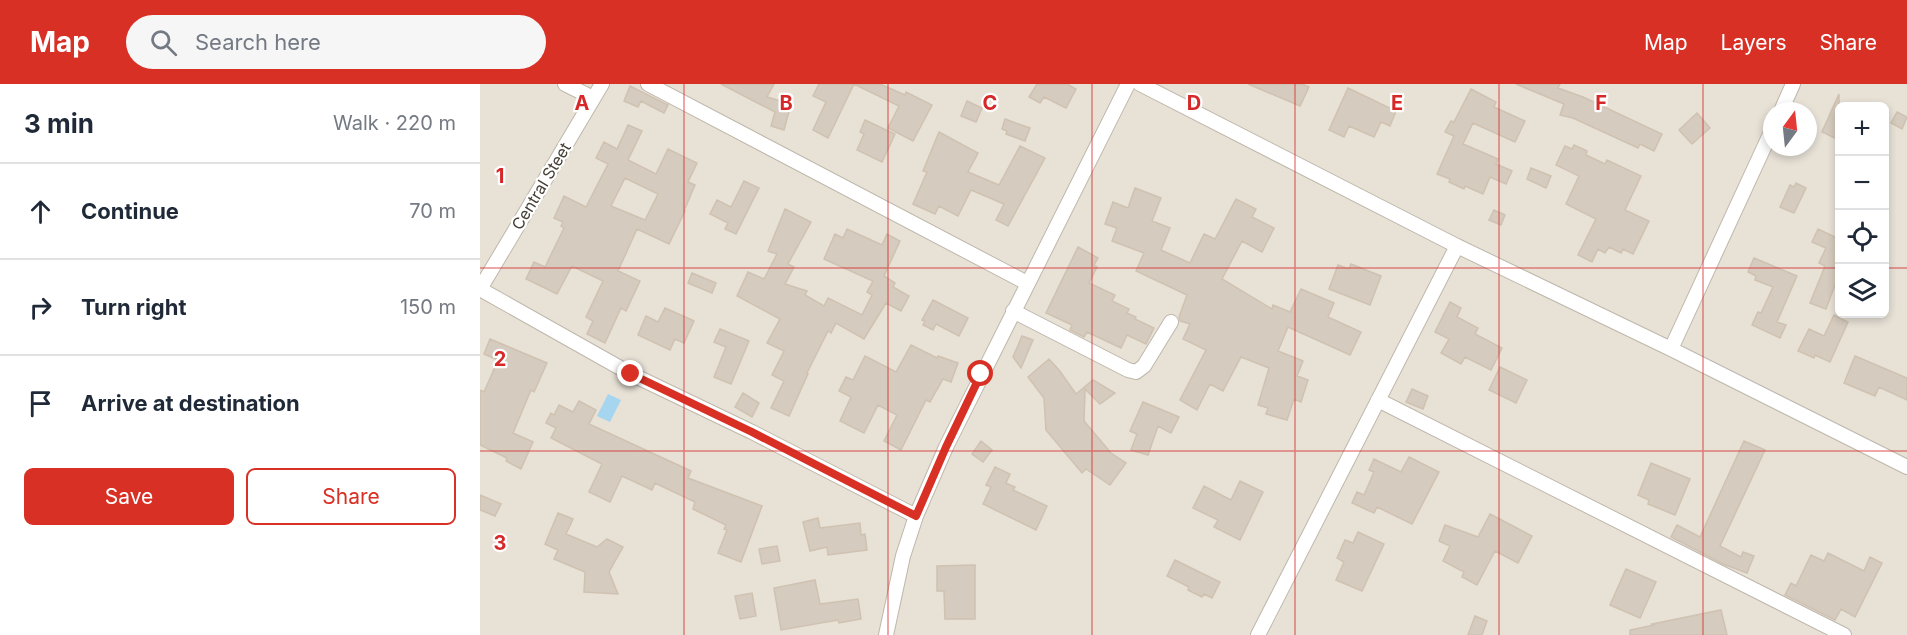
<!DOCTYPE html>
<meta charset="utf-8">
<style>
body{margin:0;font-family:Inter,sans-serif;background:#f6f6f7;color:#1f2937}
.controls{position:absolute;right:18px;top:18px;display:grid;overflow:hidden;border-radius:9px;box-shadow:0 3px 9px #0003}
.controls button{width:54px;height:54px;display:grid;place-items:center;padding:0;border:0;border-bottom:2px solid #e0e1e3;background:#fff;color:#1f2937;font:30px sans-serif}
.compass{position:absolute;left:1283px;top:18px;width:54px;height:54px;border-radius:50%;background:#fff;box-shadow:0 3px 9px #0003;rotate:15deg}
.stop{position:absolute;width:18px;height:18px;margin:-14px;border:4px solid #d93025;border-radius:50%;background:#fff}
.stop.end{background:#d93025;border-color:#fff;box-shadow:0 2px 6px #0008}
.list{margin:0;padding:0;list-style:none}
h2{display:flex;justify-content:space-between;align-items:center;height:78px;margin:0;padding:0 24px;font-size:26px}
h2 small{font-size:20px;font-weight:400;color:#747a83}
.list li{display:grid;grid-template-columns:39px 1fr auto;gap:18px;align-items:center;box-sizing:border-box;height:96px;padding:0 24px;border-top:2px solid #e0e1e3}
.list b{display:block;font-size:22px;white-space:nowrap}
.list em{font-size:20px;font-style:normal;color:#747a83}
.actions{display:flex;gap:12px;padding:18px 24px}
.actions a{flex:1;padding:14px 0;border:2px solid #d93025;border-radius:9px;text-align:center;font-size:21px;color:#d93025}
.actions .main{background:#d93025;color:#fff}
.icon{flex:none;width:33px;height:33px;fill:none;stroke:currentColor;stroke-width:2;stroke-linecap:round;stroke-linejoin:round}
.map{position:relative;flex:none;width:1427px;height:551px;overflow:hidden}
header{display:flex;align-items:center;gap:36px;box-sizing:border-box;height:84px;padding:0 30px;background:#d93025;color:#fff}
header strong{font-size:28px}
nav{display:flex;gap:33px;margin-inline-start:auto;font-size:21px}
.search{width:420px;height:54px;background:#f6f6f7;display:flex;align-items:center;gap:15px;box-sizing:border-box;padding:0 21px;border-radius:33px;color:#747a83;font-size:22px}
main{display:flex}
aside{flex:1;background:#fff}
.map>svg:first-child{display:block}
</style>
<header>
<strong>Map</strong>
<div class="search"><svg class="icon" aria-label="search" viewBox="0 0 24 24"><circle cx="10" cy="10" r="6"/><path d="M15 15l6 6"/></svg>Search here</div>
<nav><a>Map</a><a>Layers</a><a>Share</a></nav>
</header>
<main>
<aside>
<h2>3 min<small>Walk · 220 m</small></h2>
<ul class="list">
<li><svg class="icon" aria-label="ahead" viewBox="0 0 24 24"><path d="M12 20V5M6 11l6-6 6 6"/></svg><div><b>Continue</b></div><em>70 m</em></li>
<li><svg class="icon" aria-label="right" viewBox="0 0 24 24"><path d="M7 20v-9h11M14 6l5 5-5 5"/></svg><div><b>Turn right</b></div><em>150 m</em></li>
<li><svg class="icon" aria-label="arrive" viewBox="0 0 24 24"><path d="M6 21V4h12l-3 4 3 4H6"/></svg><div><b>Arrive at destination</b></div></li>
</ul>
<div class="actions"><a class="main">Save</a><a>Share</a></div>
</aside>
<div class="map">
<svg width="1427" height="551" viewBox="0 0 1427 551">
<rect width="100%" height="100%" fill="#f4f0e8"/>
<path fill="#e7e1d6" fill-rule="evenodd" d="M0,0h1427v551h-1427zM1360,22h44v208h-44zM1292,27h36v36h-36z"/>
<path fill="#a6d5ef" d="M128,310l13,6 -11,22 -13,-6z"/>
<path fill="#d5cbbe" stroke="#d0c2b1" stroke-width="1.5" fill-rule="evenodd" d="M241,0h53l-7,13 24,7 -7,26 -13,-4 4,-14z
M339,0h35l-26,54 -15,-8 13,-28 -13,-6z
M374,0h26l25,11 1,-3 26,13 -19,36 -25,-13 11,-22z
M557,0h30l9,5 -10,19 -22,-11 -4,6 -11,-6z
M768,0h54l7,3 -9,19z
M1036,0h44l-2,4 25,9 79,37 -8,17 -14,-7 -2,4 -65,-30 -13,-3 4,-11z
M150,2l38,19 -4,8 -23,-12 -3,6 -14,-6z
M868,4l48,23 -6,15 -9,-4 -7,15 -25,-11 -5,11 -15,-7z
M991,5l25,13 -2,5 31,14 -10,21 -42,-19 -10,21 35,15 -2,5 16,7 -6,13 -16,-7 -7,17 -18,-8 -1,3 -15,-7 1,-3 -13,-5 17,-38 -9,-4 6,-11 3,1z
M1359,10v46l-17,-8z
M487,17l15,7 -6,14 -15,-6z
M1417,28l10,5 -5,12 -11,-6z
M1217,29l13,15 -18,16 -13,-14z
M525,35l25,9 -5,13 -19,-7 1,-3 -5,-2z
M385,36l30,14 -13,28 -25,-12 7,-16 -4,-2z
M148,41l14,6 -14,29 28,14 12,-25 29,14 -9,19 7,3 -11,26h1l-16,33 -32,-15 -19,42 22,10 -14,30 -5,-3 -16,35 -18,-9 6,-13 -7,-4 17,-36 -31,-15 -15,28 -31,-15 8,-17 11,5 19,-39 -3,-2 2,-4 -9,-4 10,-22 22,11 22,-43 -12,-6 8,-16 13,7zM145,94l33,16 -13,26 -34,-14z
M459,48l39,21 -10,19 31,13 21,-39 25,12 -37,68 -12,-6 8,-16 -33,-14 -13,26 -19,-10 -4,8 -22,-10 14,-32 -4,-1z
M1094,61l13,6 -1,4 19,9 2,-4 34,16 -16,34 24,11 -16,33 -10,-5 -2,4 -12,-6 -4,6 -7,-4 -6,13 -14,-7 18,-36 -30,-15 13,-28 -23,-11 9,-19 7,3z
M1051,84l20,8 -5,12 -19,-9z
M264,97l15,7 -23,46 -11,-5 3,-6 -18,-9 7,-14 14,7z
M1316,99l10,5 -12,25 -14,-6 10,-22 4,2z
M655,104l26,10 -9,23 18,7 -9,22 29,13 14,-29 11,5 21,-40 20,10 -4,8 22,11 -12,24 -20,-11 -20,38 50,30 1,-4 17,7 11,-23 33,14 -6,14 33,15 -11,23 -62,-28 -10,24 25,10 -6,15 11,4 -7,22 -7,-3 -7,21 -21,-6 2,-6 -10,-3 11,-37 -28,-11 -18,34 -13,-7 -13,26 -17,-10 26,-50 -23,-11 7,-15 -10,-3 -1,-4 8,-22 -51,-24 8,-18 -32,-12 5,-13 -12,-4 8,-22 15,6z
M305,125l26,13 -23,42 6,3 -9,17 22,7 -2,4 19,11 4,-8 34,17 10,-20 -5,-3 6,-11 -49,-22 11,-25 8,4 4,-9 35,16 5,-11 13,7 -16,35 11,7 -2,4 16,9 -8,15 -15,-8 -22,36 -28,-16 -5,10 -3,-2 -21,42 1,1 -19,42 -18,-8 13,-27 -12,-6 12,-24 -17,-8 13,-24 -43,-23 11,-24 16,7 13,-25 -9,-3z
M1014,126l11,5 -4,10 -12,-5z
M1338,145l21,10v35l-13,35 -16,-6 15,-37 -6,-3 7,-15 -14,-6z
M598,163l20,11 -4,7 3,2 -8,16 26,12 -3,6 17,8 -2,4 9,4 -1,2 19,9 -8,16 -19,-9 -6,13 -34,-16 -3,5 -14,-7 2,-5 -26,-12z
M1274,174l43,18 -20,46 9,3 -6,13 -28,-13 6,-13 3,1 12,-26 -18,-7 1,-4 -8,-4z
M871,180l30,12 -11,29 -41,-16 9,-24 11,4z
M212,189l24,10 -4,10 -24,-10z
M453,216l35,18 -9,18 -23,-12 -3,6 -10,-5 2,-4 -3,-1z
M970,218l11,6 -4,9 21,11 -3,6 27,14 -11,22 -26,-13 -4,7 -20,-11 8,-14 -14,-7z
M185,224l29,13 -10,22 -9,-4 -5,11 -32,-15 8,-19 12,6z
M1354,231l14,7 -18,40 -15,-7 -1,3 -16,-7 11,-22 15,7z
M240,245l29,12 -18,43 -17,-7 12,-30 -12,-5z
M542,252l11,4 -12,28 -8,-11z
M10,255l57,24 -13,29 -3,-2 -18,43 20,9 -12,27 -15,-8 1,-3 -27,-13v-55l4,2 14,-32 -14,-6z
M431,261l26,13 1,-2 20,7 -7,19 -8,-3 -13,23 -4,-2 -25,50 -17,-9 13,-26 -19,-10 -14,28 -24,-12 11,-24 -12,-6 7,-14 7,3 12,-24 31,16z
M1375,272l52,22v22l-28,-13 -4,9 -31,-13z
M569,275l10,11 17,24 17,-14 22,13 -15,11 -15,-15 -1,32 27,32 15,10 -16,22 -24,-16 -4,4 -36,-43 -2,-32 -16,-21z
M1020,283l27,13 -11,23 -27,-13z
M932,305l16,7 -5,13 -17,-7z
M263,309l16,10 -7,14 -17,-10z
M99,317l17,9 -7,14 102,47 -3,7 74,28 -21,56 -23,-9 9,-23 -3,-1 2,-4 -33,-16 2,-7 -40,-19 -3,7 -30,-14 -12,26 -21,-10 13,-28 -51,-26 5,-10 -10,-5 5,-10 3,2 5,-10 14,7z
M663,318l36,15 -8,16 -13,-7 -10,29 -17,-5 6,-16 -7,-3z
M501,357l11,9 -9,12 -11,-8z
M1264,357l21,9 -45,96 21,11 2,-5 11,4 -7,17 -24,-9 -52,-27 6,-12 23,12z
M929,373l30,15 -27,52 -35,-17 -3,6 -22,-10 5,-11 7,3 10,-23 -5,-2 5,-11 27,13z
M1171,379l39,16 -15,36 -27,-11 1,-4 -11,-5z
M515,383l15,7 -4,9 9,4 -2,3 34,16 -11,24 -53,-26 8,-17 -5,-2z
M760,397l23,11 -23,48 -26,-13 4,-7 -25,-12 11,-22 27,14z
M0,411l21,9 -6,12 -15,-6z
M78,429l15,6 -7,15 31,13 10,-8 16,8 -14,25 9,22 -34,-2 1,-20 -31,-13 4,-9 -13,-6z
M1010,430l42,22 -14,27 -23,-12 -18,34 -15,-8 2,-5 -21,-11 7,-15 -11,-5 6,-16 33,12z
M338,434l2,10 40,-5 1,12 4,-1 2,16 -39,5 -1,-8 -17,4 -7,-29z
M878,448l26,12 -22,47 -26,-11 8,-18 -7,-4 8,-18 8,3z
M297,462l3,15 -18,3 -3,-15z
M1348,469l36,18 6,-14 12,6 -27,54 -14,-8 -6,11 -50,-25 6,-12 5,3 15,-31 13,6z
M695,476l45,22 -8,16 -8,-4 -2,3 -14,-7 1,-3 -22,-11z
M495,481v54h-30l-1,-28h-7v-25z
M1146,485l30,13 -16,36 -30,-13z
M335,496l5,24 38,-5 3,20 -22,4 -1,-3 -57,10 -7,-42z
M272,509l4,23 -16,3 -5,-23z
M1241,526l6,25h-97v-5l24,-5 -2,-1z
M995,532l12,5 -5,14h-14z"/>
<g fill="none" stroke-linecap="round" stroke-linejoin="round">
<g stroke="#bfb7ab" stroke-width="16">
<path id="street" d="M85,0l28,14
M168,0l379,199
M660,0l317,162 214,103 236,118
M1301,27l12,-27
M0,205l151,85 121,58 164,84
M0,205l122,-205
M533,227l115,59 8,2 8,-6 27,-44
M1191,265l101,-219
M898,316l466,235
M406,551l17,-79 13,-40 30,-69 182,-363
M778,551l199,-389"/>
</g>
<use href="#street" stroke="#fff" stroke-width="14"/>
</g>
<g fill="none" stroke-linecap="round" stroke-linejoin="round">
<path stroke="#d93025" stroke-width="8" d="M151,290l121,58 164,84 30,-69 35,-73"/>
</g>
<path fill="none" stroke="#d62828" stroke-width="1.5" stroke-opacity="0.55" d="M204,0v551M408,0v551M612,0v551M815,0v551M1019,0v551M1223,0v551M0,184h1360M1404,184h23M0,367h1427"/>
<g text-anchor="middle" stroke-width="4.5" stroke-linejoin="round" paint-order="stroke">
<g font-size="16" fill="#474037" stroke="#fff">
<text transform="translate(61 102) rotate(-59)" y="6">Central Steet</text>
</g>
</g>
<g font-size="20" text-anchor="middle" font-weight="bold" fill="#d62828" stroke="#fff" stroke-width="4.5" stroke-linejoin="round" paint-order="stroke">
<text x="102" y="26">A</text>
<text x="306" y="26">B</text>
<text x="510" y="26">C</text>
<text x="714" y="26">D</text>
<text x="917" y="26">E</text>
<text x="1121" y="26">F</text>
<text x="20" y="99">1</text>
<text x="20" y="282">2</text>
<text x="20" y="466">3</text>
</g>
</svg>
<div class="controls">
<button>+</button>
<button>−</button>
<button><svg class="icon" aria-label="locate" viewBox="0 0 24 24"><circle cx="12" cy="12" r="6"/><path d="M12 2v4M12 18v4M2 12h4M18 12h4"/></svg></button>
<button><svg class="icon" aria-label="layers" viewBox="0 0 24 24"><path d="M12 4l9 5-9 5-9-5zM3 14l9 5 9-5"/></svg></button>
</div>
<svg class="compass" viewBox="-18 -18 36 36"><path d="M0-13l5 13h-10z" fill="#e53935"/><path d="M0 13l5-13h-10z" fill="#747a83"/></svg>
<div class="stop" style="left:501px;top:290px"></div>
<div class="stop end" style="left:151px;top:290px"></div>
</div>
</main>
